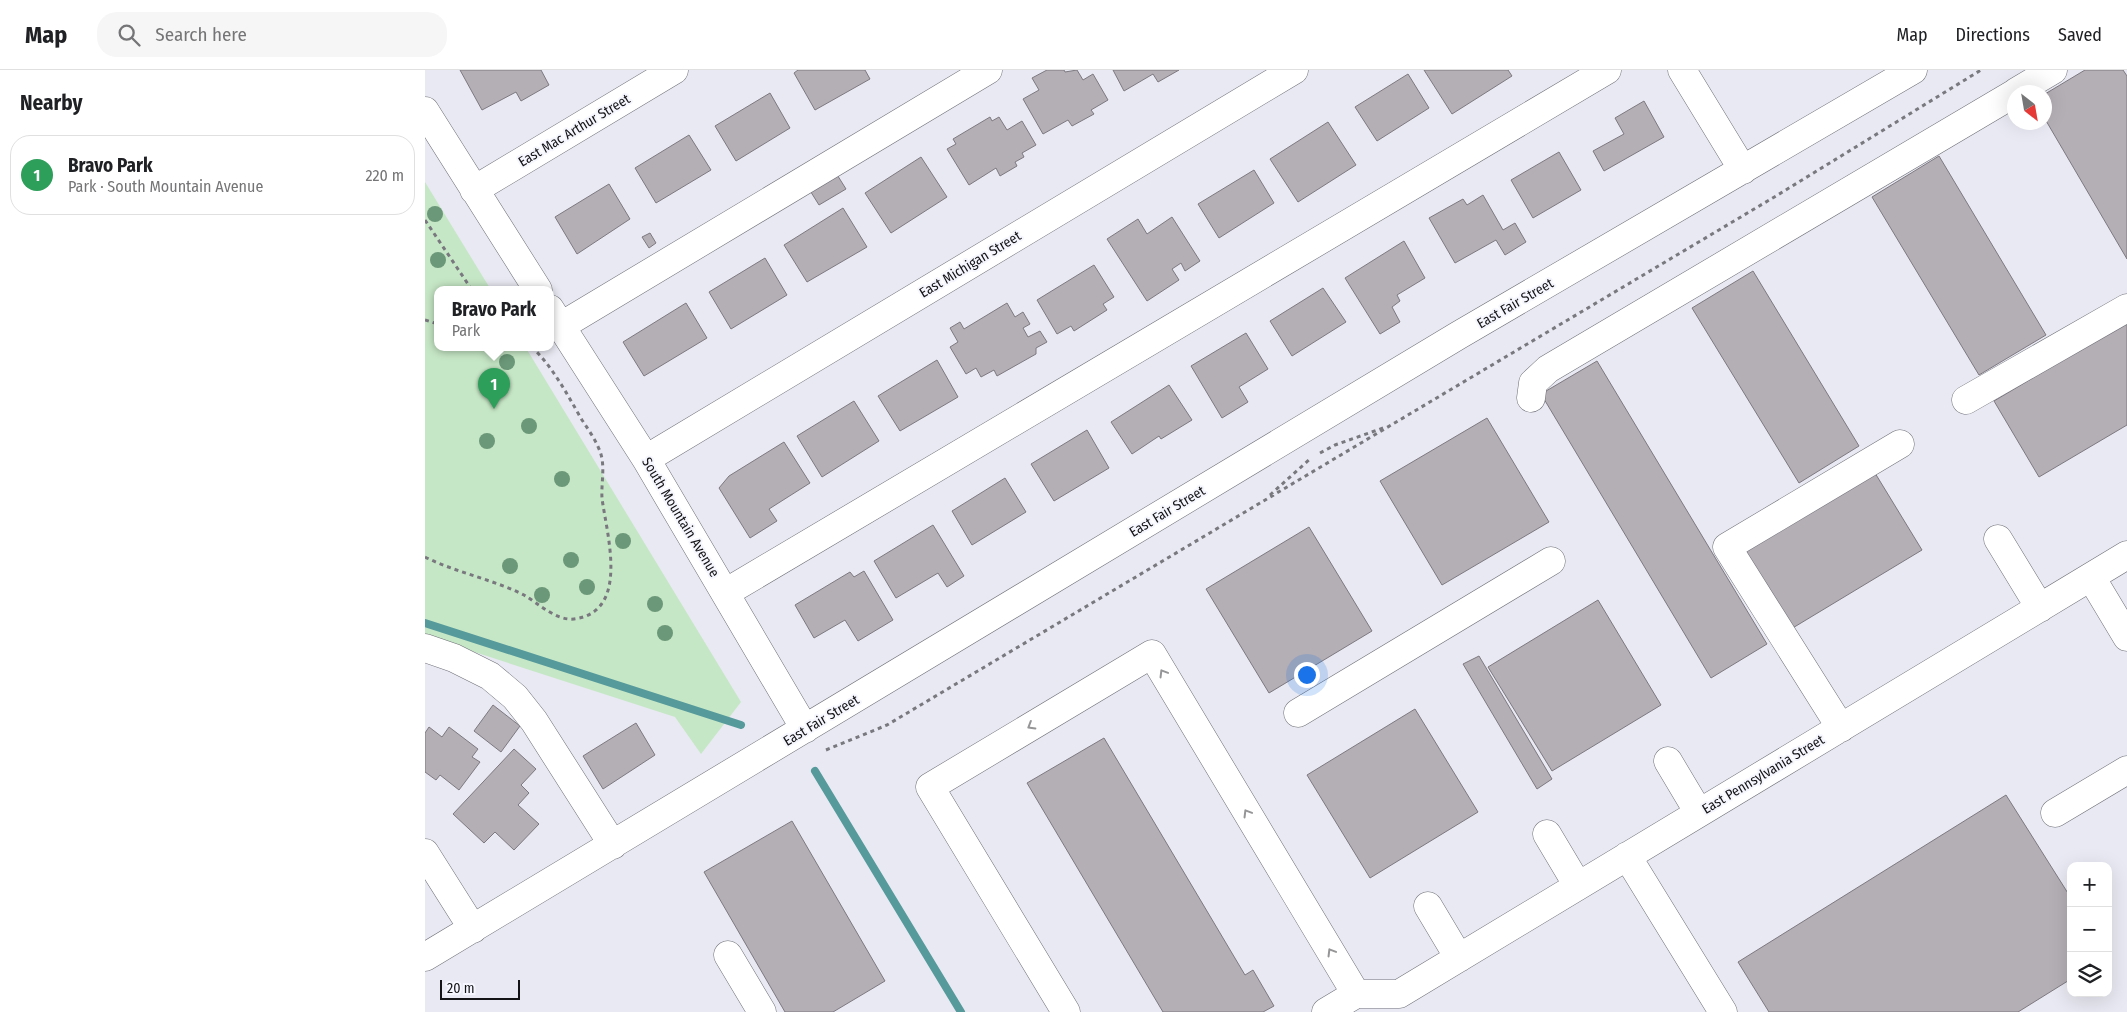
<!DOCTYPE html>
<meta charset="utf-8">
<style>
body{margin:0;font-family:"Fira Sans Condensed",sans-serif;background:#f6f6f6;color:#202124}
.controls{position:absolute;right:15px;bottom:15px;display:grid;overflow:hidden;border-radius:10px;box-shadow:0 5px 20px #0002}
.controls button{width:45px;height:45px;display:grid;place-items:center;padding:0;border:0;border-bottom:1px solid #e0e0e0;background:#fff;color:#202124;font:25px sans-serif}
.compass{position:absolute;left:1582px;top:15px;width:45px;height:45px;border-radius:50%;background:#fff;box-shadow:0 5px 20px #0002;rotate:149deg}
.scale{position:absolute;left:15px;bottom:12px;width:80px;box-sizing:border-box;padding-left:5px;border:2px solid #141417;border-top:0;font-size:14px;line-height:18px;white-space:nowrap;color:#141417;-webkit-text-stroke:4px #f6f7fe;paint-order:stroke}
.you{position:absolute;left:881px;top:604px;width:18px;height:18px;margin:-12px;border:4px solid #fff;border-radius:50%;background:#1a73e8;box-shadow:0 0 0 8px #1a73e833}
.badge{display:grid;place-items:center;width:32px;height:32px;border-radius:50%;background:#a52576;color:#fff;font-size:16px;font-weight:700}
.pin{position:absolute;translate:-50% -41px;filter:drop-shadow(0 1px 2px #0008)}
.pin::after{content:'';position:absolute;top:26px;width:18px;height:15px;background:inherit;clip-path:polygon(0 0,100% 0,50% 100%)}
.popup{position:absolute;left:9px;top:216px;width:120px;height:65px;box-sizing:border-box;display:grid;place-content:center;border-radius:10px;background:#fff;filter:drop-shadow(0 1px 4px #0005);font-size:16px;white-space:nowrap;color:#757577}
.popup b{font-size:19px;color:#202124}
.popup::after{content:'';position:absolute;left:50%;top:100%;margin-left:-10px;border:10px solid transparent;border-top-color:#fff}
.list{margin:0;padding:0;list-style:none}
h2{display:flex;justify-content:space-between;align-items:center;height:65px;margin:0;padding:0 20px;font-size:21px}
h2 small{font-size:16px;font-weight:400;color:#757577}
.list li{display:grid;grid-template-columns:32px 1fr auto;gap:15px;align-items:center;box-sizing:border-box;height:80px;margin:0 10px 10px;padding:0 10px;border:1px solid #e0e0e0;border-radius:20px}
.list b{display:block;font-size:19px;white-space:nowrap}
.list p{margin:0;font-size:16px;white-space:nowrap;color:#757577}
.list em{font-size:16px;font-style:normal;color:#757577}
.icon{flex:none;width:28px;height:28px;fill:none;stroke:currentColor;stroke-width:2;stroke-linecap:round;stroke-linejoin:round}
.map{position:relative;flex:none;width:1702px;height:942px;overflow:hidden}
header{display:flex;align-items:center;gap:30px;box-sizing:border-box;height:70px;padding:0 25px;background:#fff;border-bottom:1px solid #e0e0e0}
header strong{font-size:24px}
nav{display:flex;gap:28px;margin-inline-start:auto;font-size:18px}
.search{width:350px;height:45px;background:#f6f6f6;display:flex;align-items:center;gap:12px;box-sizing:border-box;padding:0 18px;border-radius:20px;color:#757577;font-size:19px}
main{display:flex}
aside{flex:1;background:#fff}
.map>svg:first-child{display:block}
</style>
<header>
<strong>Map</strong>
<div class="search"><svg class="icon" aria-label="search" viewBox="0 0 24 24"><circle cx="10" cy="10" r="6"/><path d="M15 15l6 6"/></svg>Search here</div>
<nav><a>Map</a><a>Directions</a><a>Saved</a></nav>
</header>
<main>
<aside>
<h2>Nearby<small></small></h2>
<ul class="list">
<li><span class="badge" style="background:#2e9e5b">1</span><div><b>Bravo Park</b><p>Park · South Mountain Avenue</p></div><em>220 m</em></li>
</ul>
</aside>
<div class="map">
<svg width="1702" height="942" viewBox="0 0 1702 942">
<rect width="100%" height="100%" fill="#e8e9f2"/>
<path fill="#c6e7c6" d="M0,112l66,108h-53v58h88l215,354 -40,52 -26,-37 -250,-81z"/>
<g fill="none" stroke-linecap="round" stroke-linejoin="round">
<path stroke="#569a9c" stroke-width="8" d="M0,553l316,102
M390,701l146,241"/>
</g>
<path fill="#b4aeb5" stroke="#7e7980" d="M35,0h81l8,15 -28,16 -5,-9 -34,18z
M373,0h67l5,9 -55,31 -21,-37z
M622,0h17l1,2 12,-2 6,10 10,-6 15,26 -17,10 3,4 -22,12 -4,-6 -25,14 -20,-35 16,-9 -7,-12z
M688,0h66l-21,12 -5,-8 -29,17z
M999,0h84l4,6 -60,38z
M1660,0h38l4,6v183l-82,-140v-25z
M983,4l21,34 -52,33 -22,-34z
M345,23l20,35 -54,33 -21,-35z
M1219,31l20,36 -60,34 -11,-20 31,-17 -9,-16z
M565,47l2,4 7,-4 8,13 15,-9 14,24 -14,8 2,4 -9,5 2,4 -17,10 -4,-8 -27,17 -22,-36 9,-5 -3,-5z
M903,52l28,43 -58,37 -28,-43z
M264,65l22,35 -55,33 -21,-35z
M1134,82l22,38 -48,28 -22,-38z
M1514,86l107,179 -67,40 -107,-178z
M496,87l26,40 -56,36 -26,-40z
M829,100l20,33 -55,35 -21,-34z
M411,103l10,16 -27,16 -10,-16z
M184,114l21,35 -53,35 -22,-37z
M1058,125l20,35 12,-7 11,19 -21,13 -9,-15 -41,23 -26,-45 34,-19 4,6z
M418,138l24,39 -60,35 -23,-37z
M747,147l28,44 -15,10 -4,-8 -9,6 7,11 -32,21 -40,-62 31,-20 9,15z
M225,163l6,10 -7,5 -7,-11z
M979,171l21,37 -28,17 3,6 -8,6 8,15 -20,12 -35,-56z
M340,188l22,37 -56,34 -22,-37z
M669,195l20,32 -11,7 4,6 -33,21 -3,-5 -14,8 -20,-34z
M1328,201l106,175 -60,37 -107,-175z
M898,218l23,34 -54,34 -22,-35z
M261,233l21,35 -63,38 -21,-34z
M582,233l8,14 8,-5 7,12 -7,4 5,9 12,-6 7,11 -11,6v6l-39,22 -3,-6 -13,7 -5,-9 -10,6 -16,-27 8,-5 -8,-14 10,-6 4,7z
M1702,252v103l-88,52 -45,-76z
M821,263l22,36 -29,18 9,15 -26,16 -31,-52z
M512,290l21,37 -58,34 -22,-35z
M1172,291l170,283 -56,34 -170,-284z
M744,315l23,35 -31,19 -2,-3 -27,18 -21,-32z
M429,331l25,40 -57,36 -25,-41z
M1062,348l62,104 -107,63 -62,-104z
M662,360l22,38 -55,33 -23,-37z
M359,372l26,41 -41,26 8,12 -27,17 -31,-50 10,-12z
M1450,403l47,77 -131,79 -47,-77z
M580,408l21,34 -54,33 -20,-34z
M508,455l31,51 -17,11 -9,-14 -42,25 -22,-37z
M884,457l63,104 -103,62 -63,-104z
M439,501l29,49 -35,21 -13,-21 -31,18 -19,-33 55,-33 4,5z
M1173,530l63,105 -109,66 -64,-104z
M1054,586l73,123 -15,10 -74,-125z
M68,635l27,21 -19,26 -27,-21z
M990,639l63,103 -108,66 -63,-103z
M211,653l19,32 -52,34 -20,-33z
M4,657l13,10 7,-10 29,22 -6,8 8,5 -21,28 -19,-15 -4,5 -11,-8v-39z
M679,668l141,237 8,-5 21,36 -11,6h-100l-136,-229z
M89,679l22,20 -15,16 8,8 -11,12 21,19 -25,26 -19,-18 -11,11 -31,-29z
M1581,725l65,103v81l-53,33h-249l-31,-50z
M367,751l93,160 -52,31h-48l-81,-140z"/>
<g fill="none" stroke-linecap="round" stroke-linejoin="round">
<g stroke="#6f7078" stroke-width="29">
<path id="minor" d="M1257,0l61,100
M1591,22l37,-22
M0,41l113,179
M49,120l200,-120
M125,239l96,150 159,270
M136,256l427,-256
M1106,328l2,-15 15,-14 467,-276
M1541,330l161,-92
M221,389l648,-389
M1573,469l42,69
M1666,507l36,60
M300,523l882,-523
M0,578l29,10 36,18 25,21 19,24 79,124
M873,643l253,-152
M1416,658l-114,-181 173,-103
M1243,691l31,52
M1630,743l72,-43
M1122,764l31,52
M0,783l48,76
M1202,786l96,156
M1003,836l31,52
M303,885l34,57
M0,887l1034,-622 454,-265
M974,924l728,-439
M641,942l-136,-225 222,-133 204,340
M901,942l30,-18h43"/>
</g>
<path stroke="#78787e" stroke-width="3" stroke-dasharray="4 4" stroke-linecap="butt" d="M0,150l47,70
M0,250l13,4
M895,383l15,-8 51,-18
M845,425l40,-36
M0,487c32,16 67,22 99,38 14,8 32,26 50,24 57,-7 32,-87 28,-121 -1,-16 4,-34 -3,-49 -4,-10 -11,-20 -17,-29 -15,-26 -28,-51 -49,-72
M401,680l61,-25 889,-529 205,-126"/>
<use href="#minor" stroke="#fff" stroke-width="28"/>
</g>
<g fill="#6b9878">
<circle cx="10" cy="144" r="8"/>
<circle cx="13" cy="190" r="8"/>
<circle cx="82" cy="292" r="8"/>
<circle cx="104" cy="356" r="8"/>
<circle cx="62" cy="371" r="8"/>
<circle cx="137" cy="409" r="8"/>
<circle cx="198" cy="471" r="8"/>
<circle cx="146" cy="490" r="8"/>
<circle cx="85" cy="496" r="8"/>
<circle cx="162" cy="517" r="8"/>
<circle cx="117" cy="525" r="8"/>
<circle cx="230" cy="534" r="8"/>
<circle cx="240" cy="563" r="8"/>
</g>
<defs><path id="oneway-chevron" d="M-2-3.5L2.5 0L-2 3.5" fill="none" stroke-width="1.6" stroke-linecap="round" stroke-linejoin="round" transform="scale(1.25)"/></defs>
<g stroke="#959597">
<use href="#oneway-chevron" transform="translate(738 603) rotate(-121)"/>
<use href="#oneway-chevron" transform="translate(606 656) rotate(149)"/>
<use href="#oneway-chevron" transform="translate(822 743) rotate(-121)"/>
<use href="#oneway-chevron" transform="translate(906 882) rotate(-121)"/>
</g>
<g text-anchor="middle" stroke-width="4" stroke-linejoin="round" paint-order="stroke">
<g font-size="14" fill="#141417" stroke="#f6f7fe">
<text transform="translate(149 60) rotate(-31)" y="5">East Mac Arthur Street</text>
<text transform="translate(545 194) rotate(-31)" y="5">East Michigan Street</text>
<text transform="translate(1090 233) rotate(-30)" y="5">East Fair Street</text>
<text transform="translate(742 441) rotate(-31)" y="5">East Fair Street</text>
<text transform="translate(256 447) rotate(59)" y="5">South Mountain Avenue</text>
<text transform="translate(396 650) rotate(-31)" y="5">East Fair Street</text>
<text transform="translate(1338 704) rotate(-31)" y="5">East Pennsylvania Street</text>
</g>
</g>
</svg>
<div class="controls">
<button>+</button>
<button>−</button>
<button><svg class="icon" aria-label="layers" viewBox="0 0 24 24"><path d="M12 4l9 5-9 5-9-5zM3 14l9 5 9-5"/></svg></button>
</div>
<svg class="compass" viewBox="-18 -18 36 36"><path d="M0-13l5 13h-10z" fill="#e53935"/><path d="M0 13l5-13h-10z" fill="#757577"/></svg>
<div class="scale">20 m</div>
<div class="you"></div>
<div class="pin badge" style="left:69px;top:339px;background:#2e9e5b">1</div>
<div class="popup"><b>Bravo Park</b>Park</div>
</div>
</main>
